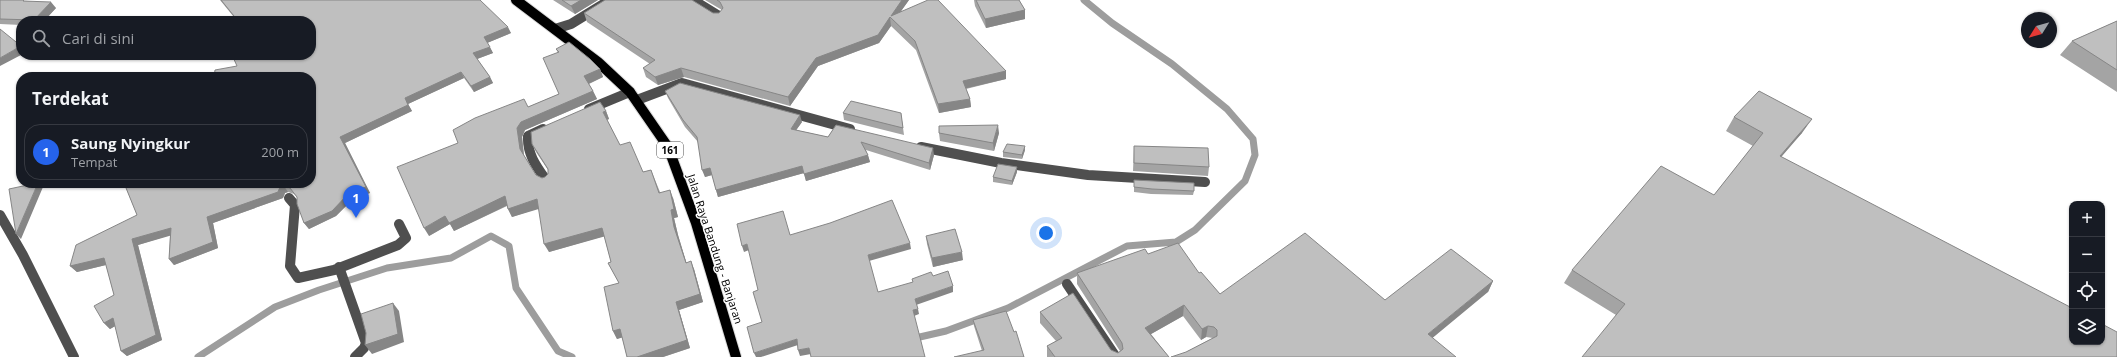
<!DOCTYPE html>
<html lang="id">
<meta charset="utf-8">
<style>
body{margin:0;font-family:"Open Sans",sans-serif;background:#20242c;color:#f1f3f6}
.controls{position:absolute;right:12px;bottom:12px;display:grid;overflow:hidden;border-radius:8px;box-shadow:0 1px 3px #0004}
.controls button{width:36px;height:36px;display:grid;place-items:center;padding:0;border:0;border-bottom:1px solid #363941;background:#171b24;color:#f1f3f6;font:20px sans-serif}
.compass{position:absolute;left:2021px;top:12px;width:36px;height:36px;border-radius:50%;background:#171b24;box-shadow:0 1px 3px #0004;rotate:233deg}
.you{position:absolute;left:1046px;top:233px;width:14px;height:14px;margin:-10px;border:3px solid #fff;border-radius:50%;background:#1a73e8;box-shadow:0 0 0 6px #1a73e833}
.badge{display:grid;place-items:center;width:26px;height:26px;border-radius:50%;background:#2563eb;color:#fff;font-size:13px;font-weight:700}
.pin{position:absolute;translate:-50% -33px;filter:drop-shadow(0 1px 2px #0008)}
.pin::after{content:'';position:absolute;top:21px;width:14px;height:12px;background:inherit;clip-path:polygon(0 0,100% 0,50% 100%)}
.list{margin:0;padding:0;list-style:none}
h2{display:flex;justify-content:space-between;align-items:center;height:52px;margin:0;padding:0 16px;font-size:17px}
h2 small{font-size:13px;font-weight:400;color:#9ea1a6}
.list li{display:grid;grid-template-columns:26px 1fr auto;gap:12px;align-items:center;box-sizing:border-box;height:56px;margin:0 8px 8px;padding:0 8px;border:1px solid #363941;border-radius:16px}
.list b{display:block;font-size:15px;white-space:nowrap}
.list p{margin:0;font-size:13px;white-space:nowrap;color:#9ea1a6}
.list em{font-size:13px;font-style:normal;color:#9ea1a6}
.icon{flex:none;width:22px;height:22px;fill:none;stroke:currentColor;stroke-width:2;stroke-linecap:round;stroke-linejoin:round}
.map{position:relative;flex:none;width:2117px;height:357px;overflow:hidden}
.search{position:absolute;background:#171b24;box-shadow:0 1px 3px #0004;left:16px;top:16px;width:300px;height:44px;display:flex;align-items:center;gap:10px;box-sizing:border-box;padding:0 14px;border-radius:16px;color:#9ea1a6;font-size:15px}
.panel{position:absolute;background:#171b24;box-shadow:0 1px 3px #0004;left:16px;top:72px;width:300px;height:116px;border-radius:16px}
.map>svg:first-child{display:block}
</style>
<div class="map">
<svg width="2117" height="357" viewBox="0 0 2117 357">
<rect width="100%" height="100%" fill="#fff"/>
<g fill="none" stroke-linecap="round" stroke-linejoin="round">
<path stroke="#9d9d9d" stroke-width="7" d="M911,339l35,-8 62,-23 119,-62 49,-4 19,-12 50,-49 10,-26 -2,-16 -26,-30 -55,-45 -60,-41 -28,-23
M198,357l77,-50 44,-17 68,-22 64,-10 40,-22 18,10 7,42 42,63 14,6"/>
<g stroke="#dbdbdb" stroke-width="12">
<path id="major" d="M516,0l82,62 32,30 38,55 28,76 40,134"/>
</g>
<path stroke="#4f4f4f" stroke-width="10" d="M693,0l26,16
M555,29l16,-5 39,-24
M637,100l45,-17 168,46
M589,109l41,-17
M543,129l-15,7c-1,18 8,30 18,44
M921,147l80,16 87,12 117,7
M289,198l6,7 -5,61 8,12 36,-8 64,-25 8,-7 -7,-14
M0,215l23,40 51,102
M339,267l27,76 -2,5 -9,9
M1067,284l49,73"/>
<use href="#major" stroke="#000" stroke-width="10"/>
</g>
<path fill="#a4a4a4" d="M0,0l29,1 27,7 -12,13h-23v4l-21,-1z
M220,0h260l31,33 -24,10 6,10 -16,6 13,18 3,6 -19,9 -10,-14 -56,26 4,7 -67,32 25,50 -16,5 -18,18 -27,13 -5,-6 -7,-26 -3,-3 -6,-2 -3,1 -2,5 -70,25 5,25 -44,17 -5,-6 1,-24 -32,10 24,95 -35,16 -6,-5 -6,-25 -5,3 -6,-6 10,-28 -8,-30 -29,7 -7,-6 67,-51 -13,-32h187l-74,-117 -4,-50z
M553,0h45l-23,14z
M705,0h204l-8,11 105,60v8l-40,10 4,10 1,8 -32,6 -23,-63 -25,-24 -12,17 -61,23 -28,40 -106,-29 -26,8 -12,-8 -3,-9 7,-4 -63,-42 -3,-9h135l3,-3z
M974,0h45l6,10v9l-39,9 -11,-22z
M2117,21v71l-57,-37 12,-14z
M556,49l44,20 3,8 -14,7 4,7 4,8 -72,31 -3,7 2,18 12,20 6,3 3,-1 3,-3v-4l-12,-18 -4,-8 74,-33 3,8 -2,1 13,25 23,27 8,-2 9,22 13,6 5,19 -4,1 4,17 8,27 8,7 9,33 -24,8 11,38 -27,9h-36l-5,-20 -5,2 -4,-8 6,-48 -11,-20 3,-1 -7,-26 -55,16 -10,-44 -27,9 -4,-8 -1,-3 -53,25 -4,-7 -21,12 29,-93 70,-36 31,-13 -1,-41z
M665,91l137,31 -6,8 32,7 8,-12 98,30 -4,15 -64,-20 4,12 -64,19 -2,-8 -86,24 -6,-22 -7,2 -7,-35 -13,-15 -17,-29z
M843,113h58l3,22 -60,-15z
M1734,117l68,16 -186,182 -52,-32 8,-13 142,-75 39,-49 -27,-15z
M939,133h60l-5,18 -54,-10z
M1134,146l75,21 -1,9 -75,-5z
M1025,150l-3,9 -19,-2v-5z
M1017,167v5l-5,13 -19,-3v-5z
M1134,180l60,11 -1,4 -42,-1 -17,-2z
M926,236l37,24 -30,7 -6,-23z
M1148,254l51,19 21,21 165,6 108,-19 -5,11 -302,60 27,-14 -7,-1 -5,3 -18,-24 -32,18 18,23h-122v-11l9,-5 -16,-18v-11l71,38 7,3 2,-2 -43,-67v-11z
M973,320l41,12 10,25 -42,-6 -8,-25z"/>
<path fill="#868686" d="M581,0h17l-23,14 -4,-8z
M902,0h7l-15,21 -3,-5z
M51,2l5,6 -12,13h-9l-1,-1z
M1025,10v9l-39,9 -1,-9z
M890,17l1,9 -12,17 -61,23 -28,40 -2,-9 28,-39z
M508,27l3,6 -24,10 -3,-6z
M21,46v9l-21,11v-8z
M490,47l3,6 -16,6 -4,-6z
M681,68l3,9 -26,8 -3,-8z
M600,69l3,8 -15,7 -4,-8z
M1006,71v8l-43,10v-8z
M461,72l3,6 -56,26 4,7 -67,32 25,50 -16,5 -18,18 -27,13 -5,-6 36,-86 65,-39z
M490,77l3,6 -19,9 -3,-6z
M593,91l4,8 -72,31 -3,7 2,20 -4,-8 -3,-21 4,-6z
M970,99l1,8 -32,6 -1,-9z
M606,111l3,8 -3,1 -3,-8z
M800,115l2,7 -10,14 -1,-7z
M1812,119l-10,14 -31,36 9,-13z
M998,125l1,8 -5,18 -1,-8z
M1025,146v4l-3,9v-4z
M933,148l1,7 -4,15 -1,-7z
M868,155l2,7 -64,19 -2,-7z
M802,166l2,7 -86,24 -2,-7z
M1017,167v5l-5,13v-4z
M710,168l2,7 -7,2 -3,-7z
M38,183l5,4 -22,52 -5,-5z
M284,186l4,6 -3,1 -2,5 -70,25 5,25 -44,17 -5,-6 38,-42z
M670,190l3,8 5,19 -4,1 4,17 11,36 -3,-8 -12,-36 -3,-17z
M505,196l5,8 -56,27 -4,-7 -21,12 -5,-8 21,-12z
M537,199l5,9 -30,9 -4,-8z
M171,228l5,6 -38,11 24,95 -35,16 -6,-5 11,-112z
M602,228l4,8 -57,16 -5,-8z
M910,243l1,6 -42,12 -1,-6z
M747,244l2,6 -5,2 -2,-6z
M962,252l1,8 -30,7 -1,-9z
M104,258l6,6 -33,8 -7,-6z
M691,261l3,8 9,33 -24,8 11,38 -27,9h-26l39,-55z
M1493,281l-5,11 -64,53 4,-11z
M953,286v6l-37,13 -1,-6z
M393,303l6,8 5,31 -32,12 -7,-9z
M1184,305l-1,11 -39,22 1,-10z
M918,309l1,5 -5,2 -1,-6z
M113,318l6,6 -9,5 -6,-6z
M1208,326l-2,11 -5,3 1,-11z
M620,329l4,8 -7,2 -4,-8z
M797,339l1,6 -37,12h-5l-2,-4z
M809,348l2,6 -11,2 -2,-6z"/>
<path fill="#bfbfbf" stroke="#868686" d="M0,0h24l-1,1 28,1 -17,18 -34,-1z
M221,0h259l28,27 -24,10 6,10 -17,6 17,24 -19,9 -10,-14 -56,26 3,7 -68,32 26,50 -16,5 -18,19 -28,12 -7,-19v-7l-7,-9 -6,-2 -4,1 -2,5 -71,25 6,25 -44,17 2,-31 -39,11 24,96 -35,16 -8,-33 -9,5 -10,-17 20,-11 -10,-37 -34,8 6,-21 61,-30 -13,-32h187v-106h-97l1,-7 22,-4 -5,-11h79v-34h-84l1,-3 6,-2z
M562,0h19l-10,6z
M605,0h87l21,13h6l4,-5 -3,-6 -3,-2h185l-11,16 37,-16h10l68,71 -43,10 7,18 -32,5 -23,-63 -25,-24 -12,18 -62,23 -28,39 -107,-29 -26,9 -12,-9 12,-8 -71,-47z
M976,0h43l6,10 -40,9z
M2117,21v49l-45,-29z
M0,29l21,17 -21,12z
M569,42l21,17 10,10 -16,7 9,15 -72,31 -4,6 3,21 16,26 6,3 3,-1 3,-3v-5l-16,-25 -1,-12 69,-30 6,9 -3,1 17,33 10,-3 13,30 8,-2 8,23 11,-3 4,19 -3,1 3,17 12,36 5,-2 9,33 -24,8 11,38 -50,17h-10l-7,-28 -7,2 -9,-44 15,-4 -11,-20 3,-1 -9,-34 -58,16 -7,-45 -29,10 -3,-13 -56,27 -4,-7 -21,12 -27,-61 61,-24 -5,-13 22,-12 49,-19 4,8 31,-13 -16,-36 16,-6 -3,-3z
M680,83l120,32 -9,14 37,8 8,-12 97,23 -4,15 -68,-21 7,13 -64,19 -2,-8 -86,24 -6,-22 -8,2 -5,-33 -14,-17 -18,-29z
M1759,91l53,28 -32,37 292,152v34h30v-18l15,8v25h-535l43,-53 -53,-34 89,-104 53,29 49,-62 -29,-16z
M851,101l50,12 2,15 -60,-15z
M998,125l-5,18 -54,-10v-7z
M1007,144l18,2 -3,9 -19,-3z
M1134,146l74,2 1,19 -75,-4z
M998,164l19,3 -5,14 -19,-4z
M1134,180l60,3v8l-42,-2 -18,-2z
M37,183h1l-22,51 -7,-45z
M892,200l18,43 -42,12 10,37 35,-10 -1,-3 19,-7 2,4 15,-5 5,15 -38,13 3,10 -5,1 12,47h-114l-2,-9 -11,2 -1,-11 -43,14 -7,-26 15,-5 -9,-30 5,-2 -11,-46 -5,2 -5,-22 46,-13 7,24 40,-12z
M955,229l7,23 -30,6 -6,-22z
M1305,233l80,67 66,-51 42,32 -65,53 28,23h-285l15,-5 31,-16v-6l-3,-3 -6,-1 -6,3 -18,-24 -39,23 24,29h-114l-8,-11 15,-8 -22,-26 33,-19 38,57 7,3 5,-4 -1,-6 -45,-70 68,-24 3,5 30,-11 21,30 2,-1 19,22z
M393,303l5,31 -33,11 1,-12 -5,-19z
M1006,311l8,21 2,-1 8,26h-70l30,-7 -11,-30z"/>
<g text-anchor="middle" stroke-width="3" stroke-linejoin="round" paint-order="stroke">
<rect fill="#fff" stroke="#4c4c4c" stroke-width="1" x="657" y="142" width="26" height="16" rx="3"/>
<g font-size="10" font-weight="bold" fill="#000">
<text x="670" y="154">161</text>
</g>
<g font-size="11" fill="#000" stroke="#fff">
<text transform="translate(715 249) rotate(72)" y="4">Jalan Raya Bandung - Banjaran</text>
</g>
</g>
</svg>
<div class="controls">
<button>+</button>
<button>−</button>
<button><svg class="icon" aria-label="locate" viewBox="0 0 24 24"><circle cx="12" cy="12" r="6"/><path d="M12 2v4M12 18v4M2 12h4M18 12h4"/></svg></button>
<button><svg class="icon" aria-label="layers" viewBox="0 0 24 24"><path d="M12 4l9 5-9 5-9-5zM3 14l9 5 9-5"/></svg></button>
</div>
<svg class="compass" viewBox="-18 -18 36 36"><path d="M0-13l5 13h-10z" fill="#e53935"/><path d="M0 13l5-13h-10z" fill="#9ea1a6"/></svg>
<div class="you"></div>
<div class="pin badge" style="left:356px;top:218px">1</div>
<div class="search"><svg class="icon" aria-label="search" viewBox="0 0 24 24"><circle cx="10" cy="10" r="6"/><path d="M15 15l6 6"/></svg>Cari di sini</div>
<section class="panel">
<h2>Terdekat<small></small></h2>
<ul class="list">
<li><span class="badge">1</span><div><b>Saung Nyingkur</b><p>Tempat</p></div><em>200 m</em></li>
</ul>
</section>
</div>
